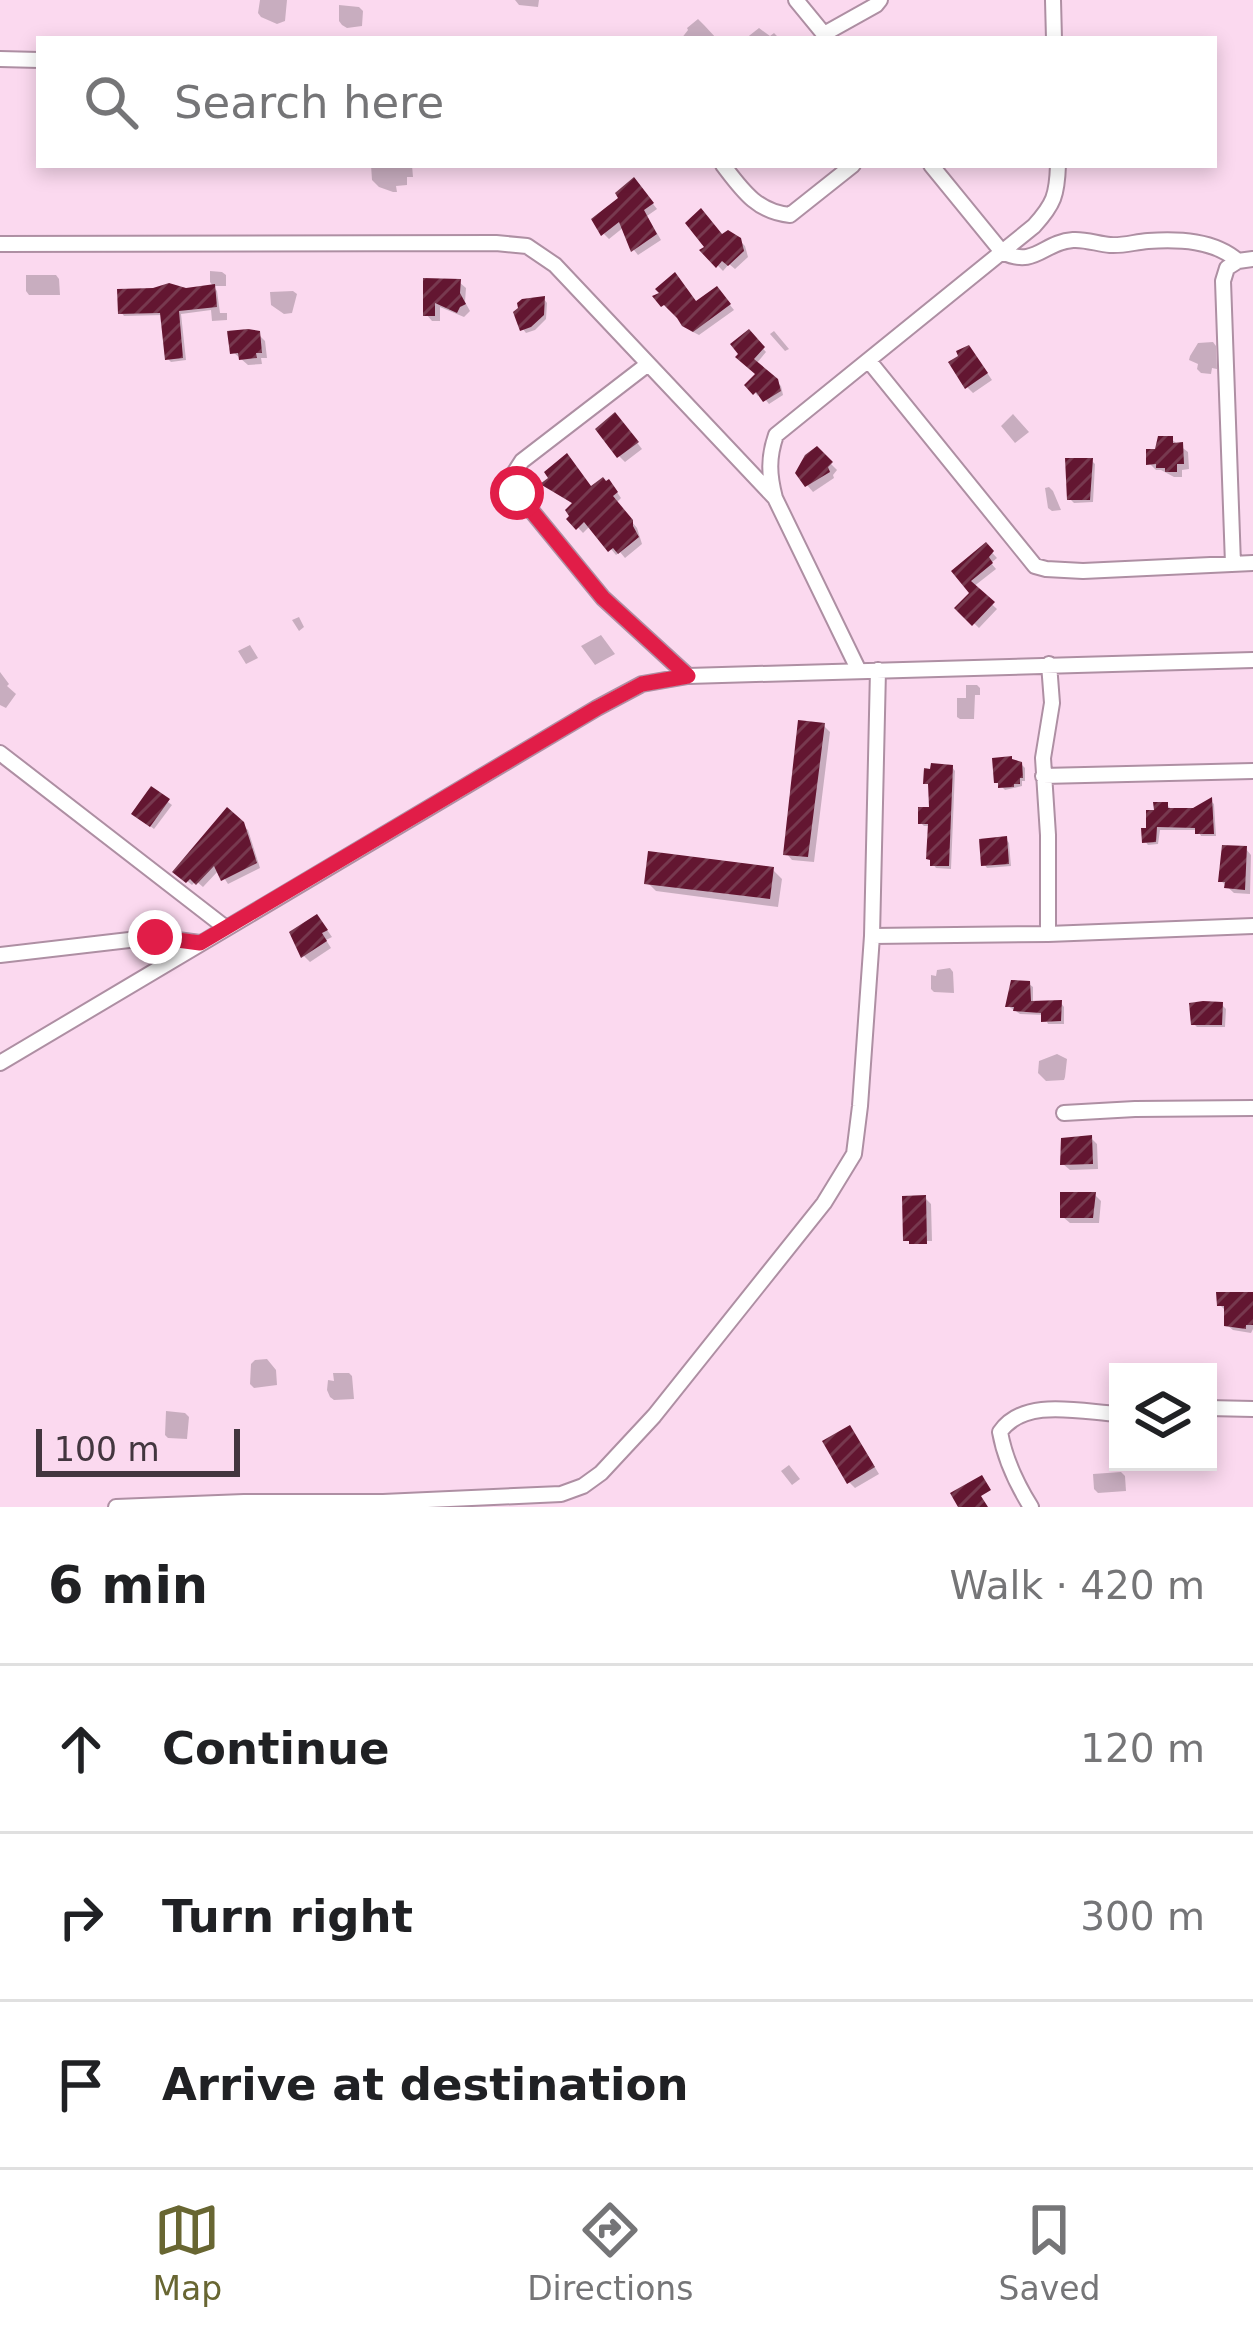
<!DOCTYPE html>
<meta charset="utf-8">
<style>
body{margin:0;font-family:"DejaVu Sans",sans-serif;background:#f2f2f2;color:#202124}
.controls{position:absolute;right:36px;bottom:36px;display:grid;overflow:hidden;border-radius:0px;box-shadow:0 6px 18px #0003}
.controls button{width:108px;height:108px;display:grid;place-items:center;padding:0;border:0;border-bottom:3px solid #e0e0e0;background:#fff;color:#202124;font:60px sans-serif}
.scale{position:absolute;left:36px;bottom:30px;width:204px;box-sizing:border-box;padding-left:12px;border:6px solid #43363f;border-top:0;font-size:33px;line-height:42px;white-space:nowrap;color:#43363f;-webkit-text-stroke:9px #fbd9ef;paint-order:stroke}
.stop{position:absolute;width:36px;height:36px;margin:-27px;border:9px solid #e11d48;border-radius:50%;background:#fff}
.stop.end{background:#e11d48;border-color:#fff;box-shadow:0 3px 12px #0008}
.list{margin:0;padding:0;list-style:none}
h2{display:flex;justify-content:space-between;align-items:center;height:156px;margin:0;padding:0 48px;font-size:51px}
h2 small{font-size:39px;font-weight:400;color:#757577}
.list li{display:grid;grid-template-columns:78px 1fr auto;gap:36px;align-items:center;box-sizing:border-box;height:168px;padding:0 48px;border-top:3px solid #e0e0e0}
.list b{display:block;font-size:45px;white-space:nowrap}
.list em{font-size:39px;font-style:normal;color:#757577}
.icon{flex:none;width:66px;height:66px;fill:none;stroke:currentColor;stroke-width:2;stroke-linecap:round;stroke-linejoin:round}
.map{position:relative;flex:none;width:1253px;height:1507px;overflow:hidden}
.search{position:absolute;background:#fff;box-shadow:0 6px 18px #0003;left:36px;right:36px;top:36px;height:132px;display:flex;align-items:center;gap:30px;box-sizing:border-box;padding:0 42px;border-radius:0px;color:#757577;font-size:45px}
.sheet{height:660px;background:#fff}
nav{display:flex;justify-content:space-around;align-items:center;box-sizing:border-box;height:168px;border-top:3px solid #e0e0e0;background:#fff;font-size:33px;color:#757577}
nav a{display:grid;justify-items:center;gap:6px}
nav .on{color:#686632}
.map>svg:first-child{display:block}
</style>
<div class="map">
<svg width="1253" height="1507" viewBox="0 0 1253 1507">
<defs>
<pattern id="building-hatch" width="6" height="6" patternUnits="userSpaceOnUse" patternTransform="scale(3)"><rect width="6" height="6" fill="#631631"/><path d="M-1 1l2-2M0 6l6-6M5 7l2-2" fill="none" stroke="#77394f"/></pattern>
</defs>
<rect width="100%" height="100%" fill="#fbd9ef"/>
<path fill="#0003" d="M260,0h27l-2,21 -8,3 -16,-7 -3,-4z
M515,0h24l-1,7 -19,-2z
M339,5l20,2 4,4 -1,15 -15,2 -5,-3 -3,-4z
M698,19l6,6 13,14h-36l7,-9 -1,-2z
M759,28l11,8 4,-3 6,6h-35z
M371,165h41l1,12h-6v8l-11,1 1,6h-4l-14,-5 -7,-7z
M639,186l18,23 -10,7 14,24 -23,15 -4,-5 -10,-23 -15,12 -5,-5z
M722,238l17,2 6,6 3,11 -13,12 -6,-5 -6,7 -19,-20z
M210,271l12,1 4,3v11h-13l-3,-4z
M26,275h30l3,4 1,16h-31l-3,-4z
M426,281l33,1 7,6 -1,14 5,9 -6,6 -24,-10v14h-8l-6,-7z
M214,287l3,4 3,22h7v7l-15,1 -1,-11 -30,4 5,46 -15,2 -4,-4 -4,-43 -39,1 -3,-4 65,-21z
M293,291l4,3 -5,19 -8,1 -13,-9 -1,-13z
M722,295l12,15 -35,25 -8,-4 -20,-23 -2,2 -12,-13 40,7z
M544,299l3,4 -1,16 -11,11 -9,3 -3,-4z
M774,331l15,18 -4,2 -15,-17z
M749,333l17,19 -10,12 25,22 2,9 -14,9 -9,-11 -2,3 -10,-11 10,-11 -16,-20z
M258,334l7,7 2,17h-6l1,6 -14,1 -15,-13z
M1213,342l3,4 1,23 -5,-1 -1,6 -10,-1 -4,-4 1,-5 -9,-4 1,-4 8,-13z
M975,355l17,25 -19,13 -6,-6z
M1013,414l16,18 -14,11 -14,-17z
M621,422l21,27 -17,13 -6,-6z
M1171,439l17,13 1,17 -7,1v7h-8l-13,-7h-5l-7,-7 8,-11z
M817,450l20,20 -4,5 1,3 -21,14 -6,-7z
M1092,461l3,3 -2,38 -19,1 -4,-4z
M544,485l70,3 7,10 -5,5 21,25 5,16 -17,14 -5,-6 -4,3 -25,-30 -8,8 -13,-14 5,-14z
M1049,487l4,4 8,19 -9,1 -4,-3 -3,-20z
M986,546l11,12 -6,5 5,6 -23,18 24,22 -18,19 -21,-20 16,-15 -18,-22z
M299,617l5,10 -5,4 -7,-11z
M601,635l14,19 -20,11 -14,-19z
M250,645l8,13 -12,6 -8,-13z
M0,672l9,12 -2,2 9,8 -10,14 -6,-3z
M966,685h11l3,3v7h-5l-1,24h-14l-3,-2v-19h9z
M824,726l6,6 -16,130 -22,-2 -6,-7z
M1021,764l4,4v13h-3v5l-17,4 -8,-8z
M952,767l3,4 -4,98 -15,-1 -3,-4 -3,-38h-6l-3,-3 11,-13 -2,-24 -4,-4z
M152,790l20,15 -18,24 -16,-12z
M1211,801l3,3 2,32h-15l-3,-6h-38l-2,14 -10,1 -3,-4 22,-36 3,3 24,3z
M227,812l21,18 12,38 -32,16 -9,-14 -16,17 -7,-6 -4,4 -16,-13z
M1006,839l3,4 2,23 -24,2 -3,-4z
M1246,849l5,6 -1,39 -16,-1 -13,-12z
M773,870l9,9 -4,28 -122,-16 -9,-9z
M323,924l9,13 -6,3 5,8 -21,14 -6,-6z
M950,968l3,4 1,21 -20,-1 -3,-3v-14l5,1 1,-6z
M1029,984l4,3v17l28,-1 3,4v17h-16l-4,-9 -24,-1 -12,-8z
M1222,1005l4,4 -1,18h-28l-3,-3z
M1057,1054l10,5 -2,18 -1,3 -18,1 -8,-8 1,-12z
M1091,1138l6,6 1,25 -28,1 -7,-6z
M1095,1195l6,6 -2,22h-29l-7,-6z
M925,1198l6,6 1,37h-24z
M1253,1295v34l-2,4 -18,-3 -6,-5 -2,-15 -5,-5z
M267,1359l9,11 1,15 -23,3 -4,-4 1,-20 4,-4z
M333,1373h16l3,3 2,23 -20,1 -4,-3 -3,-7 1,-10 6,1z
M166,1411l19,2 4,4 -2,22 -19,-1 -3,-3z
M855,1435l24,39 -24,14 -6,-6z
M1178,1462h20v5l-16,2z
M789,1465l11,14 -8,6 -11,-14z
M1121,1472l4,4 1,15 -28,2 -4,-4 -1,-15z"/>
<path fill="url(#building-hatch)" d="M634,177l20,26 -10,7 13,24 -26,18 -12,-30 -18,14 -10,-17 27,-21 -3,-5z
M701,208l21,26 6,-4 13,8 3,13 -16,15 -6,-5 -6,7 -17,-18 5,-3 -19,-24z
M675,272l21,29 21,-15 14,18 -38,28 -11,-6 -5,-8 -13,-13 -3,2 -9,-11 7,-3 -4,-4z
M423,278l38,1 -1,14 6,11 -6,3 -3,6 -22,-10v13h-12z
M169,283l17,5 29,-4 2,23 -38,4 4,47 -18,2 -5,-47 -42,1 -1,-25 36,-1z
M545,296l-1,19 -13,12 -11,4 -7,-19 5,-4 -1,-5 5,-4z
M248,329l12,2 2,22h-6l1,5 -18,2 -1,-7 -8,1 -3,-23z
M749,329l16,18 -11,12 24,20 3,12 -18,11 -7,-10 -3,3 -9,-10 11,-11 -20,-17 3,-3 -8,-10z
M969,345l19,28 -23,16 -17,-27 10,-6 -2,-5z
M615,412l24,30 -22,16 -22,-29z
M1158,436h15v7l10,-1 1,22h-7v8h-12v-4h-9v-4l-10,1v-16h9z
M817,446l16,16 -5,5 2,5 -25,15 -10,-14 10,-18z
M567,453l24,33 12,-9 3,4 3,-2 9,13 -5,4 20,24v6l6,11 -21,17 -5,-6 -5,4 -24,-30 -8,8 -10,-11 3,-3 -4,-6 7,-7 -32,-19 8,-6 -4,-6z
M1065,458h28l-3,42h-23z
M986,542l8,9 -5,6 4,6 -22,18 24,21 -23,24 -18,-18 15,-15 -18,-22z
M798,720l27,3 -17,134 -25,-2z
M1012,756v3l10,3 1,16h-3v6h-6v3l-16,1v-5h-4l-2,-25z
M931,763l22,2 -4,101h-19v-6l-4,-1 2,-35h-10v-17h11l-1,-23h-5l1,-16 6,1z
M151,786l19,13 -20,28 -19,-13z
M1212,797l2,37h-19v-6l-38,-1 -1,15 -14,1 -1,-15h5v-18h8l-1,-8h15v6h25z
M227,807l17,15 13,41 -36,18 -7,-15 -18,19 -6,-6 -4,4 -14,-11z
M1007,836l2,28 -28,2 -2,-27z
M1222,845l25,1 -2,44 -21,-2 1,-6h-7z
M648,851l126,16 -4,32 -126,-15z
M317,914l11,16 -6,3 5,8 -26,17 -12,-26z
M1011,980l19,1 1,20 31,-1 -1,21 -20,1v-9l-28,-2 1,-4h-9z
M1203,1001l20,1 -1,23h-31l-2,-22z
M1092,1135l1,29 -33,1 1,-27z
M1060,1192h36l-3,26h-33z
M926,1195l1,49h-18v-3h-6l-1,-45z
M1216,1292h37v33h-7v4l-22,-3v-20h-7z
M850,1425l25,42 -28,17 -25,-43z
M982,1475l9,15 -10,6 7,11h-30l-8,-14z"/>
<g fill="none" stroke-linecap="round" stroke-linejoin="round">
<g stroke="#ae8fa3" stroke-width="18">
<path id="street" d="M796,0l32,39
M1053,0l1,39
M824,34l52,-29 4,-5
M0,59l39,1
M723,165c19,25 34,47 67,50l63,-50
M931,165l71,87c34,16 41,-10 71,-12 12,-1 25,4 37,5 13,1 25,-3 38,-4 31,-2 66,-1 90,20
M0,244l496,-1 31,3 28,19 220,233
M869,361l166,205 11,3 37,2 170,-8
M648,364l-126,97 -11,17 6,15 86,105 85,78
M1233,564l-10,-283 4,-13 11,-7 15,-2
M859,671l-84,-173c-6,-23 -7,-40 1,-63l258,-209c20,-22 23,-31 24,-61
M0,753l226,175
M1043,776l210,-5
M1048,934v-99l-5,-77 9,-55 -3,-39
M872,936l176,-2 205,-8
M0,955l155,-18 45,6
M0,1063l597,-355 45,-24 46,-8 565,-16
M1064,1113l71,-4 118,-1
M1208,1408l45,1
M383,1502l178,-8 22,-8 18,-13 53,-57 170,-213 30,-49 6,-48 12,-170 6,-266
M116,1507l128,-5h139v4
M1031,1507c-15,-24 -26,-47 -31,-75 24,-35 81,-20 118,-18"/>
</g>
<use href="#street" stroke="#fff" stroke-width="14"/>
</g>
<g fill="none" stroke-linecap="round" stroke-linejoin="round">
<path stroke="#e11d48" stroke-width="15" d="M155,937l45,6 397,-235 45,-24 46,-8 -85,-78 -86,-105"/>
</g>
</svg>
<div class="controls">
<button><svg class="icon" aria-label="layers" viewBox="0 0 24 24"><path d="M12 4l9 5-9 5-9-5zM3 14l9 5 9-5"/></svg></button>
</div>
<div class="scale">100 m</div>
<div class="stop" style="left:517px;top:493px"></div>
<div class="stop end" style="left:155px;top:937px"></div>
<div class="search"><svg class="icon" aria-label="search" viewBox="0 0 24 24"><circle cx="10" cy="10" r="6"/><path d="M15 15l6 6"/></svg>Search here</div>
</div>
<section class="sheet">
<h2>6 min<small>Walk · 420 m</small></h2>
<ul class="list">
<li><svg class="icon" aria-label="ahead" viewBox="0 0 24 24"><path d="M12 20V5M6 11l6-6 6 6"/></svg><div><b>Continue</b></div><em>120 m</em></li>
<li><svg class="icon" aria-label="right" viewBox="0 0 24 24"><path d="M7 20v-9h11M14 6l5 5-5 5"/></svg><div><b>Turn right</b></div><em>300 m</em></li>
<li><svg class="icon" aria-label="arrive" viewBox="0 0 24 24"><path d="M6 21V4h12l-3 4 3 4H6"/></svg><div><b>Arrive at destination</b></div></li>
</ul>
</section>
<nav>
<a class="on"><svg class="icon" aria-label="map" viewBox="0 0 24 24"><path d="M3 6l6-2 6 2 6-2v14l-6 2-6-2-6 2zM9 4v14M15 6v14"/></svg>Map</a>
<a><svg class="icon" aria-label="directions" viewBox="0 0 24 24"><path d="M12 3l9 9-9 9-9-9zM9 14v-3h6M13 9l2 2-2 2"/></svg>Directions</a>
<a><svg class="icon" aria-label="saved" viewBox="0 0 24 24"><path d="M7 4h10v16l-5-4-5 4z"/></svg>Saved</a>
</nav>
